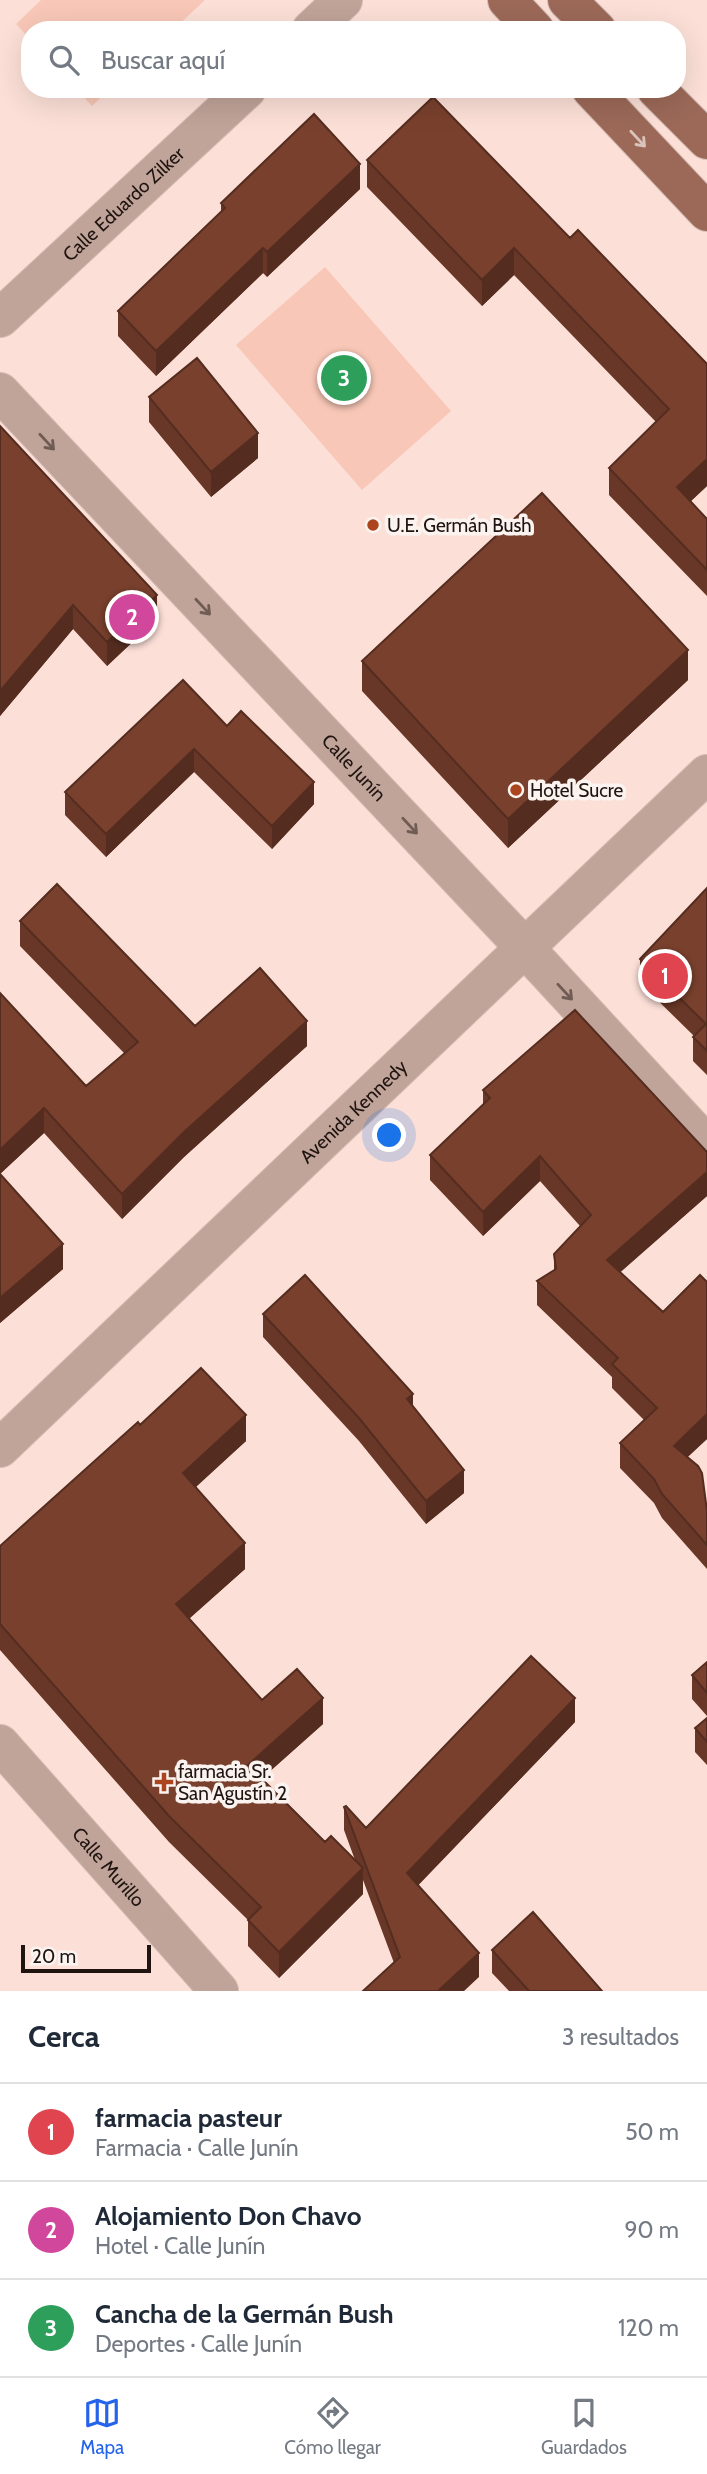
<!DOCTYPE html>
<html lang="es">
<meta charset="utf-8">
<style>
body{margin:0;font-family:Cabin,sans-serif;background:#f2f2f3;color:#1f2937}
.scale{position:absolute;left:21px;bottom:18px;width:130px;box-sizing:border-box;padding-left:7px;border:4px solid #1f1410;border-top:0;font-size:19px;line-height:24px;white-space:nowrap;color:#1f1410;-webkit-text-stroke:5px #faf3f0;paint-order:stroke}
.you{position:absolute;left:390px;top:1136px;width:24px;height:24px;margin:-18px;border:5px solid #fff;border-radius:50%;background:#1a73e8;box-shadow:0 0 0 10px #1a73e833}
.badge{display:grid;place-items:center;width:46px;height:46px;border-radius:50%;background:#2563eb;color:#fff;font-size:23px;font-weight:700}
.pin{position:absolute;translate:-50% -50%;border:4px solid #fff;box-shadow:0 2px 7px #0006}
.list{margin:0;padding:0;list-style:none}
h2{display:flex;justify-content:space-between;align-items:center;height:91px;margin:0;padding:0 28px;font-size:30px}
h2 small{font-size:23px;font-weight:400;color:#747a83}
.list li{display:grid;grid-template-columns:46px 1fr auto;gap:21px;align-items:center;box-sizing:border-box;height:98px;padding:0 28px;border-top:2px solid #e0e1e3}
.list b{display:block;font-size:26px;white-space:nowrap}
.list p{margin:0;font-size:23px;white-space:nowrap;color:#747a83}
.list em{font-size:23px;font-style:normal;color:#747a83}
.icon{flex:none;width:38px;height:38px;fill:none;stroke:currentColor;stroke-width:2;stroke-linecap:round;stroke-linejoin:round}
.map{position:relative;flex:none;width:707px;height:1991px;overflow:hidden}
.search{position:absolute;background:#fff;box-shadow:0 7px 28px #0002;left:21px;right:21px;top:21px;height:77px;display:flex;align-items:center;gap:18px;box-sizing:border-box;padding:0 24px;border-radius:28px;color:#747a83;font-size:26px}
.sheet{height:385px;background:#fff}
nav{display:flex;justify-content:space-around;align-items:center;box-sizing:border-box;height:98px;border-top:2px solid #e0e1e3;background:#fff;font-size:19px;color:#747a83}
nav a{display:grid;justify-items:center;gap:4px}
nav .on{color:#2563eb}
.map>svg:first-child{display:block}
</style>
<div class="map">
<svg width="707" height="1991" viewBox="0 0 707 1991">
<rect width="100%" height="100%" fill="#fce0d7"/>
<path fill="#f8c7b7" d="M41,0h164l-32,30h-143v9l-14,-15z
M76,89h34l-18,17z
M325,267l126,144 -89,79 -126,-145z"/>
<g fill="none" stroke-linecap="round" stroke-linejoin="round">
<g stroke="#d4bbb3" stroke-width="40">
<g id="minor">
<path d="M311,30l32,-30"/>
<path id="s1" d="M0,318l247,-229"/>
<path id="s2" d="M0,392l526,557 181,196"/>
<path id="s3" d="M0,1448l707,-674"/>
<path id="s4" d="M0,1744l219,247"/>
</g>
</g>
<g stroke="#d4bbb3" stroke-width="40">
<path id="major" d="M507,0l28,30
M567,0l30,30
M591,89l116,123
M656,89l51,51"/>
</g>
<use href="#minor" stroke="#c0a399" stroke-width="38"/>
<use href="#major" stroke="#9c6958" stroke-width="38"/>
</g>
<path fill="#683727" d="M367,160l203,78 137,126v122l-16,15 16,18v77l-98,-101v-27l47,-46 -142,-147 -32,31 -115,-119z
M360,189l-93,88 -4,-4 -107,103 -38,-40v-25l103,-99v-9z
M149,397l109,61 -47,39 -62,-75z
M0,426l157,193 -50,47 -34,-37 -73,87z
M362,661l326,19 -180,168 -146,-157z
M227,726l87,78 -42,45 -78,-77 -88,85 -41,-42v-23z
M707,888v187l-14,-14v-24l1,-1 -54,-53v-24z
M20,921l175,105 112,20 -123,111 -62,62 -78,-86 -44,41 63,95 -63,54v-330l86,93 38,-33 -104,-107z
M483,1090l224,62v44l-87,76 43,40 44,-30v157l-20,18 20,54v58l-45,-51 -8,-15 -34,-35v-25l24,-23 -32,-32v-11l-75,-72v-24l17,-10v-17l26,-28 -40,-45 -57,55 -53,-56v-25l53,-51z
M263,1314l150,92 51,87 -38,31 -67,-83 -96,-104z
M140,1425l106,16 -51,46 50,82 -56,50 73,81 61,24 -61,54 63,64 30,18 -11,-30v-23l22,21 209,-106 -157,163 61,92 -85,-14 -31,-83v14l-84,84 -31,-32v-26l-79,-78 -169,-192v-104z
M707,1662v54l-15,-17v-24z
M707,1718v47l-12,-13v-24z
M492,1950l110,41h-93l-17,-18z"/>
<path fill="#552d20" d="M360,164v25l-93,88v-25z
M263,248v25l-107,103v-25z
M514,248v27l-32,31v-26z
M258,433v25l-47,39v-25z
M707,459v27l-30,28v-27z
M157,595v24l-50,47v-24z
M73,605v24l-73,87v-25z
M688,650v30l-180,168v-29z
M194,749v23l-88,85v-23z
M314,782v22l-42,45v-23z
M307,1021v25l-123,111 -62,62v-25l62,-62z
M44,1108v25l-44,41v-24z
M540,1156v25l-57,55v-24z
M707,1172v24l-100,88v-24z
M63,1244v25l-63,54v-25z
M413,1394v23l-6,-18z
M707,1414v25l-33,31v-24z
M246,1415v26l-63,58v-26z
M464,1470v23l-38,31v-23z
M245,1543v26l-69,61v-26z
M323,1698v26l-75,67v-26z
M575,1698v24l-168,175v-24z
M363,1868v26l-84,84v-26z
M479,1953v24l-15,14h-26z"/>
<path fill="#79402d" stroke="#552d20" stroke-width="2" d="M433,97l137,141 8,-8 129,134v95l-30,28 30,32v51l-98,-102 60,-59 -155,-161 -32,32 -115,-120z
M314,114l46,50 -93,88 -4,-4 -107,103 -38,-40 107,-103 -4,-5z
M197,358l61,75 -47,39 -62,-75z
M0,426l157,169 -50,47 -34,-37 -73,86z
M542,493l146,157 -180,169 -146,-158z
M183,680l44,46 14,-15 73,71 -42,44 -78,-77 -88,85 -41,-42z
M57,884l138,142 65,-58 47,53 -123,111 -62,62 -78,-86 -44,42v-157l86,93 52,-44 -118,-121z
M707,888v163l-14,-14 13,-13 -66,-65z
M575,1010l132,142v20l-100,88 56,52 37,-37 7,7v132l-33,32 24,20 4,7 5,38v34l-45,-51 -8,-15 -34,-36 37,-35 -45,-44 6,-6 -81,-77 19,-12 -2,-15 37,-39 -51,-59 -57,56 -53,-57 60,-57 -7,-8z
M0,1174l63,70 -63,54z
M305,1275l108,119 -6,5 57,71 -38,31 -67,-83 -96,-104z
M201,1368l45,47 -63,58 62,70 -69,61 86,96 35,-31 26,29 -75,67 77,77 6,-6 32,32 -84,84 -31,-32 13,-13 -92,-91 -169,-192v-78l138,-124 2,3z
M531,1656l44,42 -168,175 72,80 -41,38h-75l37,-34 -56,-150 2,-1 20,22z
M707,1662v31l-15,-18z
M707,1718v24l-12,-14z
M533,1912l69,79h-73l-37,-41z"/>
<defs><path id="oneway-shaft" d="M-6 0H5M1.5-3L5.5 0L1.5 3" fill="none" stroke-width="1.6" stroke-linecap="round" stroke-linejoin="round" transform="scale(1.75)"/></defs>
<use stroke="#d9c3bb" href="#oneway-shaft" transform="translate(638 139) rotate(47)"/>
<g stroke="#705c54">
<use href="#oneway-shaft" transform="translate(47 442) rotate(47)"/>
<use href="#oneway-shaft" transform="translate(203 607) rotate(47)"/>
<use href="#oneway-shaft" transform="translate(410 826) rotate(47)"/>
<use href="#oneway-shaft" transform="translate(565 992) rotate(47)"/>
</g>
<g fill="#ac451f" stroke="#faf3f0" stroke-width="2.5">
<circle cx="373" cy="525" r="7"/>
<circle cx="516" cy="790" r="7"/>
<path d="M160.5 1771.5h7v7h7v7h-7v7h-7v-7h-7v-7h7z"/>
</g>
<g text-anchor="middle" stroke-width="7" stroke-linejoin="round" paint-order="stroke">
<g font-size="19" fill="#1f1410" stroke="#faf3f0">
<text dy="7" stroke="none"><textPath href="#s1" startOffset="168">Calle Eduardo Zilker</textPath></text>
<text dy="7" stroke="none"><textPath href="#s2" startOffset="516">Calle Junín</textPath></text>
<text dy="7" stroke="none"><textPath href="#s3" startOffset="488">Avenida Kennedy</textPath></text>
<text dy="7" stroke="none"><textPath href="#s4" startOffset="164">Calle Murillo</textPath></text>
</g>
<g font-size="19" fill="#1f1410" stroke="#faf3f0" text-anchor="start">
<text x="387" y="532">U.E. Germán Bush</text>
<text x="530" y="797">Hotel Sucre</text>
<text x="178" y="1778">farmacia Sr.<tspan x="178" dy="22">San Agustín 2</tspan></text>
</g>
</g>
</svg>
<div class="scale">20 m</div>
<div class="you"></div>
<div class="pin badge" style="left:665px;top:976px;background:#e0444e">1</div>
<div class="pin badge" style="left:132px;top:617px;background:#d1479c">2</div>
<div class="pin badge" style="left:344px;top:378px;background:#2e9e5b">3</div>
<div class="search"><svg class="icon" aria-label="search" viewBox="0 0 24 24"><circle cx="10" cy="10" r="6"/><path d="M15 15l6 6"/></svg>Buscar aquí</div>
</div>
<section class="sheet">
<h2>Cerca<small>3 resultados</small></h2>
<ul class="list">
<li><span class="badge" style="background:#e0444e">1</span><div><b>farmacia pasteur</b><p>Farmacia · Calle Junín</p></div><em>50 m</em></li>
<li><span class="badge" style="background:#d1479c">2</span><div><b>Alojamiento Don Chavo</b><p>Hotel · Calle Junín</p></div><em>90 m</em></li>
<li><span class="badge" style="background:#2e9e5b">3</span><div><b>Cancha de la Germán Bush</b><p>Deportes · Calle Junín</p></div><em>120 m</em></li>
</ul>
</section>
<nav>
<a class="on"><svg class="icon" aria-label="map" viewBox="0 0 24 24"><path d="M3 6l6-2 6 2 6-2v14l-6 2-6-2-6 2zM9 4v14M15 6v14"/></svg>Mapa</a>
<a><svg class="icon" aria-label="directions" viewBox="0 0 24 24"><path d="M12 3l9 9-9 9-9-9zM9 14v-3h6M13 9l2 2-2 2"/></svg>Cómo llegar</a>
<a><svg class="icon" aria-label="saved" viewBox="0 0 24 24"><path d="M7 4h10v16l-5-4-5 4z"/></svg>Guardados</a>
</nav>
